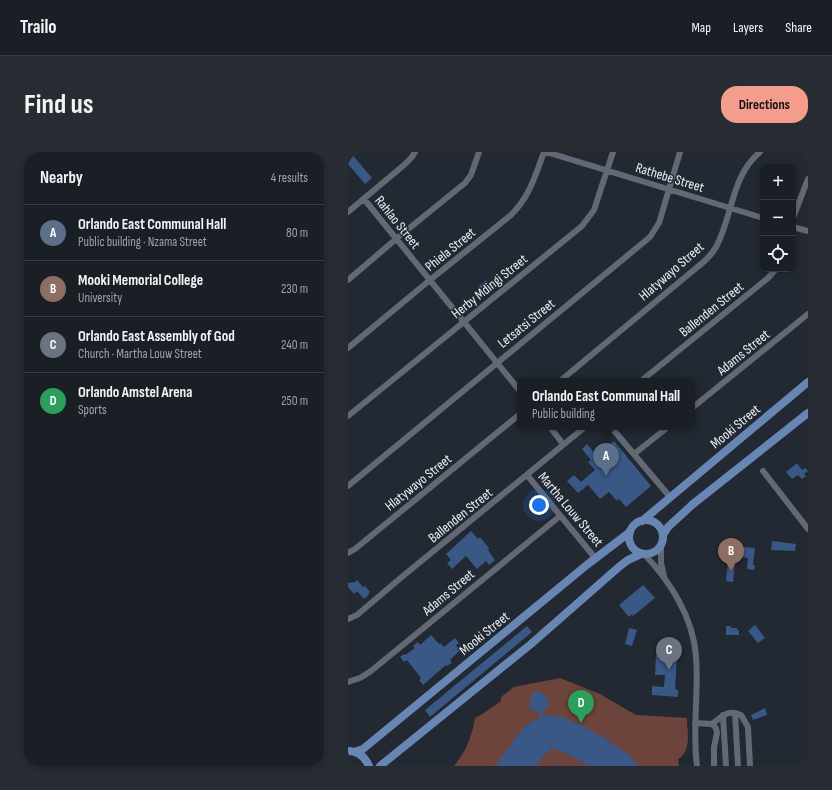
<!DOCTYPE html>
<meta charset="utf-8">
<style>
body{margin:0;font-family:"Sofia Sans Condensed",sans-serif;background:#272c32;color:#f1f3f6}
.controls{position:absolute;right:12px;top:12px;display:grid;overflow:hidden;border-radius:8px;box-shadow:0 2px 6px #0003}
.controls button{width:36px;height:36px;display:grid;place-items:center;padding:0;border:0;border-bottom:1px solid #383d43;background:#1a1f26;color:#f1f3f6;font:20px sans-serif}
.you{position:absolute;left:191px;top:353px;width:14px;height:14px;margin:-10px;border:3px solid #fff;border-radius:50%;background:#1a73e8;box-shadow:0 0 0 6px #1a73e833}
.badge{display:grid;place-items:center;width:26px;height:26px;border-radius:50%;background:#f49d8d;color:#fff;font-size:13px;font-weight:700}
.pin{position:absolute;translate:-50% -33px;filter:drop-shadow(0 1px 2px #0008)}
.pin::after{content:'';position:absolute;top:21px;width:14px;height:12px;background:inherit;clip-path:polygon(0 0,100% 0,50% 100%)}
.popup{position:absolute;left:169px;top:226px;width:178px;height:52px;box-sizing:border-box;display:grid;place-content:center;border-radius:8px;background:#1a1f26;filter:drop-shadow(0 1px 3px #0005);font-size:13px;white-space:nowrap;color:#9fa2a7}
.popup b{font-size:15px;color:#f1f3f6}
.popup::after{content:'';position:absolute;left:50%;top:100%;margin-left:-8px;border:8px solid transparent;border-top-color:#1a1f26}
.list{margin:0;padding:0;list-style:none}
h2{display:flex;justify-content:space-between;align-items:center;height:52px;margin:0;padding:0 16px;font-size:17px}
h2 small{font-size:13px;font-weight:400;color:#9fa2a7}
.list li{display:grid;grid-template-columns:26px 1fr auto;gap:12px;align-items:center;box-sizing:border-box;height:56px;padding:0 16px;border-top:1px solid #383d43}
.list b{display:block;font-size:15px;white-space:nowrap}
.list p{margin:0;font-size:13px;white-space:nowrap;color:#9fa2a7}
.list em{font-size:13px;font-style:normal;color:#9fa2a7}
.icon{flex:none;width:22px;height:22px;fill:none;stroke:currentColor;stroke-width:2;stroke-linecap:round;stroke-linejoin:round}
.map{position:relative;flex:none;width:460px;height:614px;overflow:hidden;border-radius:16px}
header{display:flex;align-items:center;gap:24px;box-sizing:border-box;height:56px;padding:0 20px;background:#1a1f26;border-bottom:1px solid #383d43}
header strong{font-size:19px}
nav{display:flex;gap:22px;margin-inline-start:auto;font-size:14px}
.intro{display:flex;align-items:center;justify-content:space-between;box-sizing:border-box;height:96px;padding:0 24px}
h1{margin:0;font-size:28px}
.button{padding:10px 18px;border-radius:16px;background:#f49d8d;color:#111;font-size:14px;font-weight:700}
main{display:flex;gap:24px;padding:0 24px}
aside{flex:1;background:#1a1f26;border-radius:16px;box-shadow:0 2px 6px #0003}
.map>svg:first-child{display:block}
</style>
<header>
<strong>Trailo</strong>
<nav><a>Map</a><a>Layers</a><a>Share</a></nav>
</header>
<div class="intro"><h1>Find us</h1><a class="button">Directions</a></div>
<main>
<aside>
<h2>Nearby<small>4 results</small></h2>
<ul class="list">
<li><span class="badge" style="background:#5c6f8a">A</span><div><b>Orlando East Communal Hall</b><p>Public building · Nzama Street</p></div><em>80 m</em></li>
<li><span class="badge" style="background:#8d6e63">B</span><div><b>Mooki Memorial College</b><p>University</p></div><em>230 m</em></li>
<li><span class="badge" style="background:#6b7280">C</span><div><b>Orlando East Assembly of God</b><p>Church · Martha Louw Street</p></div><em>240 m</em></li>
<li><span class="badge" style="background:#2e9e5b">D</span><div><b>Orlando Amstel Arena</b><p>Sports</p></div><em>250 m</em></li>
</ul>
</aside>
<div class="map">
<svg width="460" height="614" viewBox="0 0 460 614">
<rect width="100%" height="100%" fill="#222932"/>
<path fill="#6c443c" d="M212,526l40,16 36,21 51,3c0,13 5,34 -9,41l1,7h-225c12,-14 18,-30 21,-48l6,-3 20,-14v-4l13,-10z"/>
<path fill="#3a5886" d="M0,0h2l22,26 -7,6 -17,-20z
M138,128l6,7 -9,7 -5,-7z
M266,289l37,45 -25,21 -7,-8 -2,2 -8,-9 -9,7 -12,-14 -10,8 -11,-12 7,-6 7,7 14,-12 -7,-8 3,-2 -9,-11 5,-5 10,12z
M449,311l5,7 3,-2 3,3 -4,3 2,2 -4,3 -4,-4 -6,4 -6,-7z
M123,379l7,8 2,-2 9,11 -1,2 7,10 -6,5 -3,-4 -9,8 -11,-13 -14,13 -5,-6 4,-3 -5,-6z
M424,389l24,3 -1,7 -24,-1z
M387,394l20,2 -2,17h2l-1,5 -7,-1 1,-11 -12,-2 -3,26 -7,-1 2,-21h1l1,-7h3z
M9,428l6,7 2,-1 5,6 -2,2 1,1 -5,4 -7,-8 -3,3 -6,-7v-4l7,-1z
M295,433l12,13 -22,18 -1,-2 -3,3 -10,-12z
M407,473l10,13 -7,5 -10,-12z
M179,474l5,6 -102,85 -5,-7z
M378,474h5v2h6v2h2v5h-13z
M281,476l8,2 -5,16 -7,-2z
M83,483l8,9 1,-1 4,4 11,-9 4,5 -3,2 4,5 -10,10 2,3 -5,3 -1,-1 -23,20 -4,-5 2,-2 -14,-18 -3,2 -4,-5 4,-3 1,1 10,-7 -2,-2 5,-4 2,3z
M308,502h21l-2,35 3,1v7l-26,-2v-9l12,1 1,-12h-10z
M188,539l5,1 8,9 -1,5 -8,10 15,-1 7,2 19,8 26,15 18,12 9,8 4,6h-49l-26,-14 -11,-4 -9,8 -7,10h-41l29,-39 15,-9 -1,-7 -7,-1 -2,-5 3,-11z
M417,556l2,7 -14,5 -2,-5z"/>
<g fill="none" stroke-linecap="round" stroke-linejoin="round">
<path stroke="#626975" stroke-width="6" d="M198,0l217,66
M16,47l156,192
M0,60l56,-47 8,-8 3,-5
M445,66l15,-39
M445,75l15,4
M0,128l48,-41 69,-56 6,-8 8,-23
M0,196l82,-68 81,-65c19,-19 24,-39 33,-63
M212,229l135,-112c8,-6 16,-13 21,-22 17,-31 15,-71 44,-95
M293,229l127,-103 8,-9
M344,256l116,-94
M0,264l234,-190 12,-16 19,-58
M202,275l13,17
M263,275l59,70
M286,302l34,-27
M415,319l45,58
M179,323l69,84
M0,334l302,-249 9,-14 21,-71
M313,394v17l3,13
M0,401l7,-4 165,-135
M296,402c26,27 49,63 52,102 3,36 -4,73 1,110
M0,467l9,-4 46,-39 182,-149
M0,530l12,-4 11,-7 189,-155
M387,561l3,53
M375,563l3,51
M347,571l17,1
M366,614v-19l3,-14 -1,-5 -4,-4c11,-8 15,-15 29,-9l7,12 2,39"/>
<path stroke="#6886b4" stroke-width="8" d="M281 385a17 17 0 1 1 34 0a17 17 0 1 1-34 0Z
M294,369l166,-139
M315,383l5,-8 25,-23 115,-91
M0,599c10,0 17,6 21,15
M6,600l9,-3 225,-185 42,-32
M32,614l151,-122 89,-78 8,-6 13,-6"/>
</g>
<g text-anchor="middle" stroke-width="3" stroke-linejoin="round" paint-order="stroke">
<g font-size="14" fill="#ebeff5" stroke="#222932">
<text transform="translate(322 25) rotate(17)" y="5">Rathebe Street</text>
<text transform="translate(50 70) rotate(51)" y="5">Rahlao Street</text>
<text transform="translate(102 97) rotate(-39)" y="5">Phiela Street</text>
<text transform="translate(323 119) rotate(-41)" y="5">Hlatywayo Street</text>
<text transform="translate(141 134) rotate(-39)" y="5">Herby Mdingi Street</text>
<text transform="translate(363 157) rotate(-39)" y="5">Ballenden Street</text>
<text transform="translate(178 171) rotate(-39)" y="5">Letsatsi Street</text>
<text transform="translate(395 200) rotate(-39)" y="5">Adams Street</text>
<text transform="translate(387 274) rotate(-40)" y="5">Mooki Street</text>
<text transform="translate(70 330) rotate(-39)" y="5">Hlatywayo Street</text>
<text transform="translate(223 357) rotate(50)" y="5">Martha Louw Street</text>
<text transform="translate(112 363) rotate(-39)" y="5">Ballenden Street</text>
<text transform="translate(100 440) rotate(-40)" y="5">Adams Street</text>
<text transform="translate(136 481) rotate(-39)" y="5">Mooki Street</text>
</g>
</g>
</svg>
<div class="controls">
<button>+</button>
<button>−</button>
<button><svg class="icon" aria-label="locate" viewBox="0 0 24 24"><circle cx="12" cy="12" r="6"/><path d="M12 2v4M12 18v4M2 12h4M18 12h4"/></svg></button>
</div>
<div class="you"></div>
<div class="pin badge" style="left:258px;top:324px;background:#5c6f8a">A</div>
<div class="popup"><b>Orlando East Communal Hall</b>Public building</div>
<div class="pin badge" style="left:383px;top:419px;background:#8d6e63">B</div>
<div class="pin badge" style="left:321px;top:518px;background:#6b7280">C</div>
<div class="pin badge" style="left:233px;top:571px;background:#2e9e5b">D</div>
</div>
</main>
